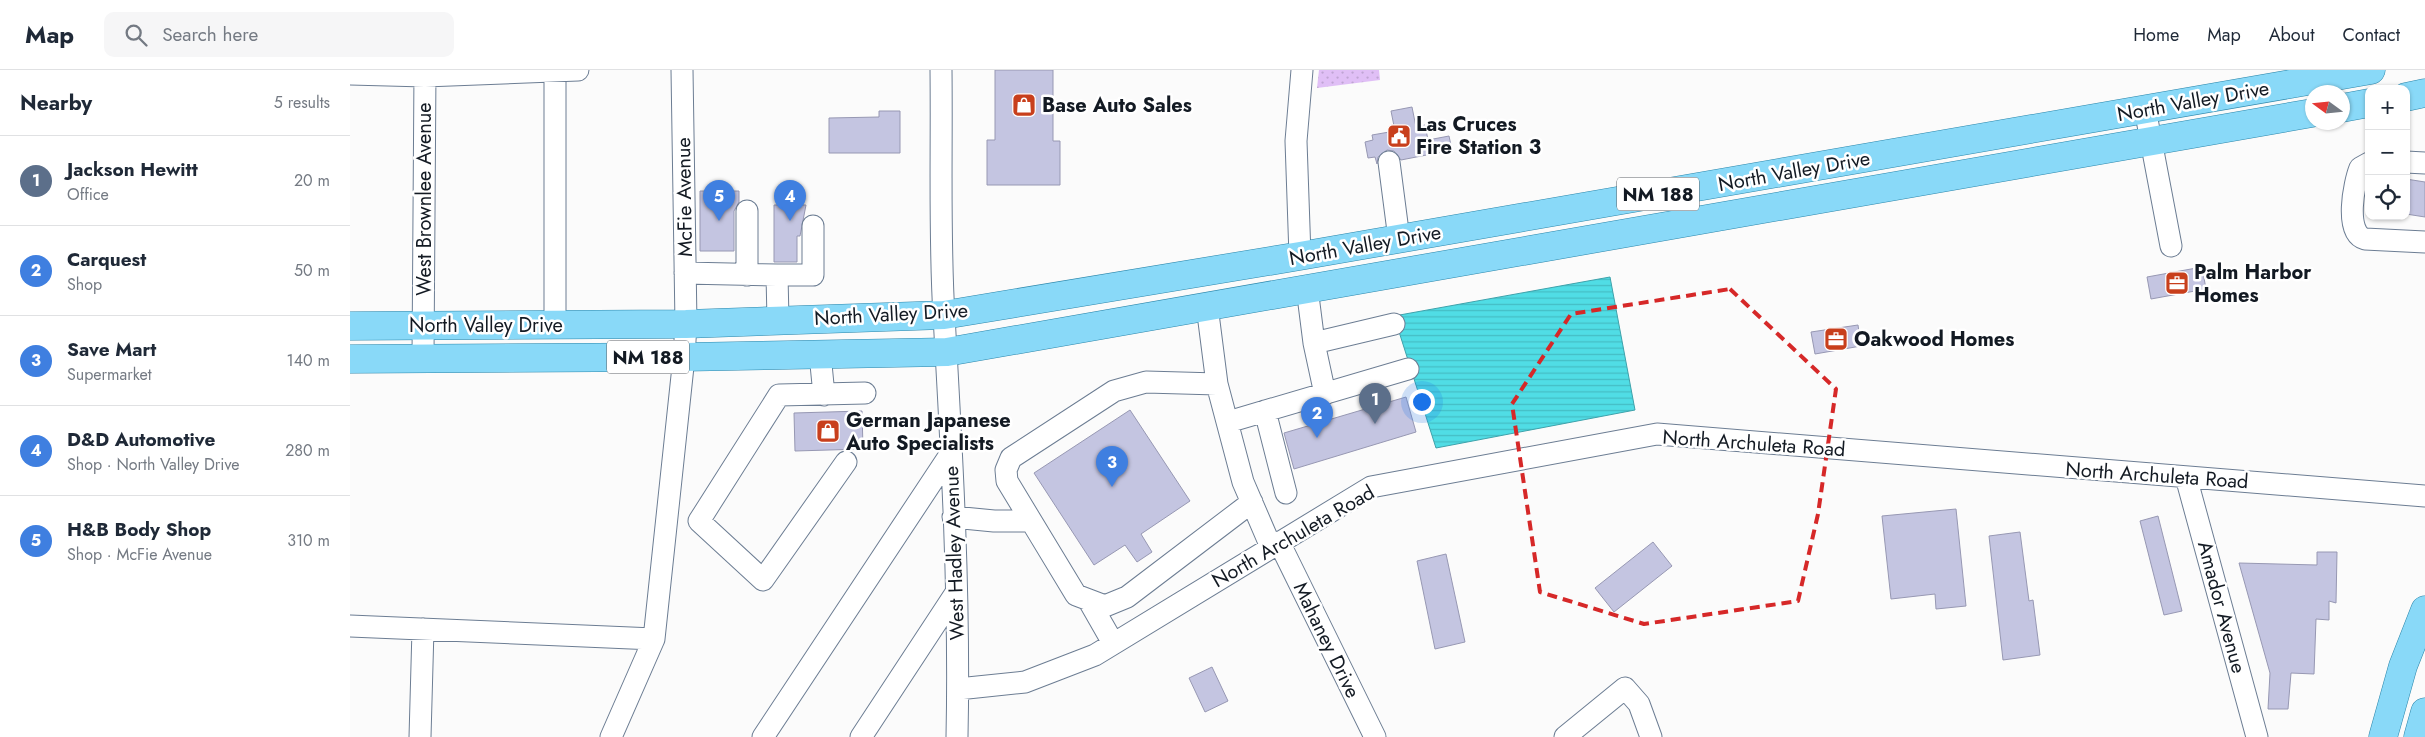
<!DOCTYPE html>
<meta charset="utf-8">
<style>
body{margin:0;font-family:Jost,sans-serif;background:#f6f6f7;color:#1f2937}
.controls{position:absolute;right:15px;top:15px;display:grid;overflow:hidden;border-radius:10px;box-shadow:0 1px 4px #0004}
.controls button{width:45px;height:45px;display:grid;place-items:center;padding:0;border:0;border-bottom:1px solid #e0e1e3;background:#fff;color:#1f2937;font:25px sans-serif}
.compass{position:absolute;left:1955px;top:15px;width:45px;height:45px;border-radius:50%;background:#fff;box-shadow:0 1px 4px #0004;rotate:285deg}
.you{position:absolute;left:1071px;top:331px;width:18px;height:18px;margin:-12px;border:4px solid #fff;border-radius:50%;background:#1a73e8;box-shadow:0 0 0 8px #1a73e833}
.badge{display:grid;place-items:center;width:32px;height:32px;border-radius:50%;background:#c83f1c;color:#fff;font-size:16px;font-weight:700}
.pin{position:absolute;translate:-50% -41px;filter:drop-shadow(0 1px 2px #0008)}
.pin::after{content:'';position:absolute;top:26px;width:18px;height:15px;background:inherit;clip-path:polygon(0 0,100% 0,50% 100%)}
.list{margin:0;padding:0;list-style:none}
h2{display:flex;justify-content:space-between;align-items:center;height:65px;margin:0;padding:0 20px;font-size:21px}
h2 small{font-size:16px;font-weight:400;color:#747a83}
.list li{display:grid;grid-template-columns:32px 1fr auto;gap:15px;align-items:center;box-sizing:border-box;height:90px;padding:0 20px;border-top:1px solid #e0e1e3}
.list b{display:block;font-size:19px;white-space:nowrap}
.list p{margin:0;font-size:16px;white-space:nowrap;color:#747a83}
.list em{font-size:16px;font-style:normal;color:#747a83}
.icon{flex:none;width:28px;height:28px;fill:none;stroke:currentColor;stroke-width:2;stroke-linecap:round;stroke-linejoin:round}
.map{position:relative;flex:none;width:2075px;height:667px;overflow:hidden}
header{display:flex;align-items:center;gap:30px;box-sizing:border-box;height:70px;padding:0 25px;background:#fff;border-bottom:1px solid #e0e1e3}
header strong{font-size:24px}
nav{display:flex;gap:28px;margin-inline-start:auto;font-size:18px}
.search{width:350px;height:45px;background:#f6f6f7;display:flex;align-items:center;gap:12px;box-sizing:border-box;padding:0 18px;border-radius:10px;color:#747a83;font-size:19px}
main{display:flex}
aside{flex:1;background:#fff}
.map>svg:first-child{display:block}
</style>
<header>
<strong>Map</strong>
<div class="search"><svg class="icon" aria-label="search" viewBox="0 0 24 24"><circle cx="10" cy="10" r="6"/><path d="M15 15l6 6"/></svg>Search here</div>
<nav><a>Home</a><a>Map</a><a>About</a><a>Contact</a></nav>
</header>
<main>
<aside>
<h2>Nearby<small>5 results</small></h2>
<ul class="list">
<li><span class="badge" style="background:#5c6f8a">1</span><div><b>Jackson Hewitt</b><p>Office</p></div><em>20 m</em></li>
<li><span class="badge" style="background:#3f7fe0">2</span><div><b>Carquest</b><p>Shop</p></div><em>50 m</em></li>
<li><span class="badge" style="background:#3f7fe0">3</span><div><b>Save Mart</b><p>Supermarket</p></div><em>140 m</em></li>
<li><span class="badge" style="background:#3f7fe0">4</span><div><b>D&amp;D Automotive</b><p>Shop · North Valley Drive</p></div><em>280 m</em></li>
<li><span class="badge" style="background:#3f7fe0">5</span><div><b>H&amp;B Body Shop</b><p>Shop · McFie Avenue</p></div><em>310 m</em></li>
</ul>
</aside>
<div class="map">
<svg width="2075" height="667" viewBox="0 0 2075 667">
<defs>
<pattern id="park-dots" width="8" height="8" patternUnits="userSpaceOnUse" patternTransform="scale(1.25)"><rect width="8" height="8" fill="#e0bff6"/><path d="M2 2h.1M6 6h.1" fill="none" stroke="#bfa4d3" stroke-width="1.8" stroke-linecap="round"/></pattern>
<pattern id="water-rules" width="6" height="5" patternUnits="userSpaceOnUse" patternTransform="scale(1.25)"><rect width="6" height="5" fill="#50dde5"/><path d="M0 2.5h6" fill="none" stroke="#45bdc4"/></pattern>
</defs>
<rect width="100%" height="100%" fill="#fbfbfb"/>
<path fill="url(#park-dots)" d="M969,0h60l1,10 -63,8z"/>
<path fill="url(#water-rules)" stroke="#3ea2ab" d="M1260,207l25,133 -199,38 -42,-132z"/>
<path fill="#c4c5e1" stroke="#9798b3" d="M645,0h58v71h7v44h-73v-45h8z
M1062,37l4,20 9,-2 3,15 21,-4 3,14 -51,10 -7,-9 -7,-1 -9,7 -1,7 -2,-7 -7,1 -3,-16 8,-2 -1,-5 23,-4 -4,-20z
M529,41h21v42h-71v-35l50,-1z
M2056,109l19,3v35l-19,-3z
M350,121h39v11l-5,9v40h-34z
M424,135h32l-6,31h-3v26h-23z
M1852,197l4,22 -55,10 -4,-22z
M1508,255l3,21 -46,8 -4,-22z
M1056,327l10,35 -122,37 -10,-36z
M780,340l60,91 -49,33 11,18 -15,10 -12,-17 -31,20 -60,-92z
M512,341l1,38 -68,2 -1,-38z
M1606,439l10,97 -30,3 -1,-15 -44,5 -9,-83z
M1808,446l24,95 -18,4 -24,-94z
M1670,462l9,69 4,-1 7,55 -37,5 -14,-124z
M1303,472l19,24 -58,46 -19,-24z
M1967,482h20l-1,51 -7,-2v19l-13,-1 -2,55 -23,-1 -3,36h-20l2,-36 -31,-110 78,2z
M1096,484l19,88 -30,7 -18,-88z
M862,597l16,34 -23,11 -16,-34z"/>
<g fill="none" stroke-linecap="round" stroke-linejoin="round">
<g stroke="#6c7d93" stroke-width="23">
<path id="minor" d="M591,0c1,82 -2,165 3,246 8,140 16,281 13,421
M0,4l75,2 153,-6
M1795,39l26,137
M1039,92l10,77
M2056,92l19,1
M2019,93l-9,5c-6,15 -16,65 5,71l60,3
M950,186l-4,-115 6,-71
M335,203l92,2 1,45
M397,205v-64
M427,205h36v-49
M957,218l7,55
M857,236l10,78 26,98 28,65
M205,254v-254
M470,284l4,41
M73,288l2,-288
M867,314l-71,-2 -32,9 -103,67 -5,12 1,11 69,114 29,11 22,-9 125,-95
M975,324l-11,-51 80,-19
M915,341l21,82
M878,352l180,-53
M496,392l-83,118 -64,-59 80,-126 86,-2
M1836,407l71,260
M603,447l41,4h37
M929,472l96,195
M739,531l24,42
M0,556l304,13
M608,619l67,-7 70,-27 276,-168 286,-53 768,62
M70,667l3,-108
M261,667l43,-98 30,-282 2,-33 -4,-254
M413,667l188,-284
M511,667l94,-143
M1215,667l60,-49 14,16 12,33"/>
</g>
<g stroke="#2c86aa" stroke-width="29">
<path id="major" d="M2056,27l19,-4
M1992,38l27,-5
M0,256l336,-2 258,-9 356,-59 1071,-186
M0,289l334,-2 263,-5 1365,-239
M2033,667l20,-71 22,-56
M2068,667l7,-25"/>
</g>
<use href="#minor" stroke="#fff" stroke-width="21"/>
<use href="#major" stroke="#89d9f8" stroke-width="28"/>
</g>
<path fill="none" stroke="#d62828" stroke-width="4" stroke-dasharray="10 6" stroke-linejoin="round" d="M1380,219l106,100 -18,125 -20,87 -154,23 -104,-32 -28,-188 59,-90z"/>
<defs>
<g id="shop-square" transform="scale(1.25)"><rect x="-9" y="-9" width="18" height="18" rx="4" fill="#c83f1c" stroke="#fff"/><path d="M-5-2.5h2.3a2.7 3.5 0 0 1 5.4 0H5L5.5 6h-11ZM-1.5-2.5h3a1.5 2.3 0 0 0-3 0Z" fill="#fff"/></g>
<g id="civic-square" transform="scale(1.25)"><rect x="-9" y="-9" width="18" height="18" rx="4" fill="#c83f1c" stroke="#fff"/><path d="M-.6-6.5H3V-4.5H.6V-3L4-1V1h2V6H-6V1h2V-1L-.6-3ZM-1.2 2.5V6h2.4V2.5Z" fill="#fff"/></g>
<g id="office-square" transform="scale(1.25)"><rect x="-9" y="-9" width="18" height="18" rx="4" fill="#c83f1c" stroke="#fff"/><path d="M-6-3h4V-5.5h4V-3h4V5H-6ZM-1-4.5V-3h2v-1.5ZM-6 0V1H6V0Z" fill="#fff"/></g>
</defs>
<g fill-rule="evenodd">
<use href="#shop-square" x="674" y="35"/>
<use href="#civic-square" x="1049" y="66"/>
<use href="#office-square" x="1827" y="213"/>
<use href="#office-square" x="1486" y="269"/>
<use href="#shop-square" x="478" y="361"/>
</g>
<g text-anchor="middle" stroke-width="5" stroke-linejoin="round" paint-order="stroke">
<g fill="#fff" stroke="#5a5f65" stroke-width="1">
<rect x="1267" y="107.5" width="82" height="33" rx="4"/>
<rect x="257" y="270.5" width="82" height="33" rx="4"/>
</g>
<g font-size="19" font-weight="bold" fill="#131a23">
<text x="1308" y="131">NM 188</text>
<text x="298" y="294">NM 188</text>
</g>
<g font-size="20" fill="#131a23" stroke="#fff">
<text transform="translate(1843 31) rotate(-10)" y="7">North Valley Drive</text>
<text transform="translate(1444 101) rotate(-10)" y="7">North Valley Drive</text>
<text transform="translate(334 127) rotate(-91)" y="7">McFie Avenue</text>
<text transform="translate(74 129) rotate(-90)" y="7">West Brownlee Avenue</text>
<text transform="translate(1015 175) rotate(-10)" y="7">North Valley Drive</text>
<text transform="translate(541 244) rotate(-3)" y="7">North Valley Drive</text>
<text x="136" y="262">North Valley Drive</text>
<text transform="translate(1404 373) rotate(4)" y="7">North Archuleta Road</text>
<text transform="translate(1807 405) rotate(4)" y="7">North Archuleta Road</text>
<text transform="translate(943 466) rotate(-30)" y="7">North Archuleta Road</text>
<text transform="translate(604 483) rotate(-92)" y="7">West Hadley Avenue</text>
<text transform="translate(1872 537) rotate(75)" y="7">Amador Avenue</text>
<text transform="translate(977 570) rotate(64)" y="7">Mahaney Drive</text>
</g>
<g font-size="20" font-weight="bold" fill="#131a23" stroke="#fff" text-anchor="start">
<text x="692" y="42">Base Auto Sales</text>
<text x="1066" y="61">Las Cruces<tspan x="1066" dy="23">Fire Station 3</tspan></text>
<text x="1844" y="209">Palm Harbor<tspan x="1844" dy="23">Homes</tspan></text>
<text x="1504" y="276">Oakwood Homes</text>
<text x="496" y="357">German Japanese<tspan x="496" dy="23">Auto Specialists</tspan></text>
</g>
</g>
</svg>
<div class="controls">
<button>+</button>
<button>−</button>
<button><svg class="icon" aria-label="locate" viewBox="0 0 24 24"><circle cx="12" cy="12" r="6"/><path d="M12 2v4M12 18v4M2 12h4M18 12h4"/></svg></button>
</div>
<svg class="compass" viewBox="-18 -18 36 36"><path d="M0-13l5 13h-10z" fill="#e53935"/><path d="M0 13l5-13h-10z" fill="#747a83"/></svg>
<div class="you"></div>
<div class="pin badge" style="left:1025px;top:354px;background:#5c6f8a">1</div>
<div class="pin badge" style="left:967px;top:368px;background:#3f7fe0">2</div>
<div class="pin badge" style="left:762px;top:417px;background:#3f7fe0">3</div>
<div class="pin badge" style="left:440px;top:151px;background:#3f7fe0">4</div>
<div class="pin badge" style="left:369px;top:151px;background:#3f7fe0">5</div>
</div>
</main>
